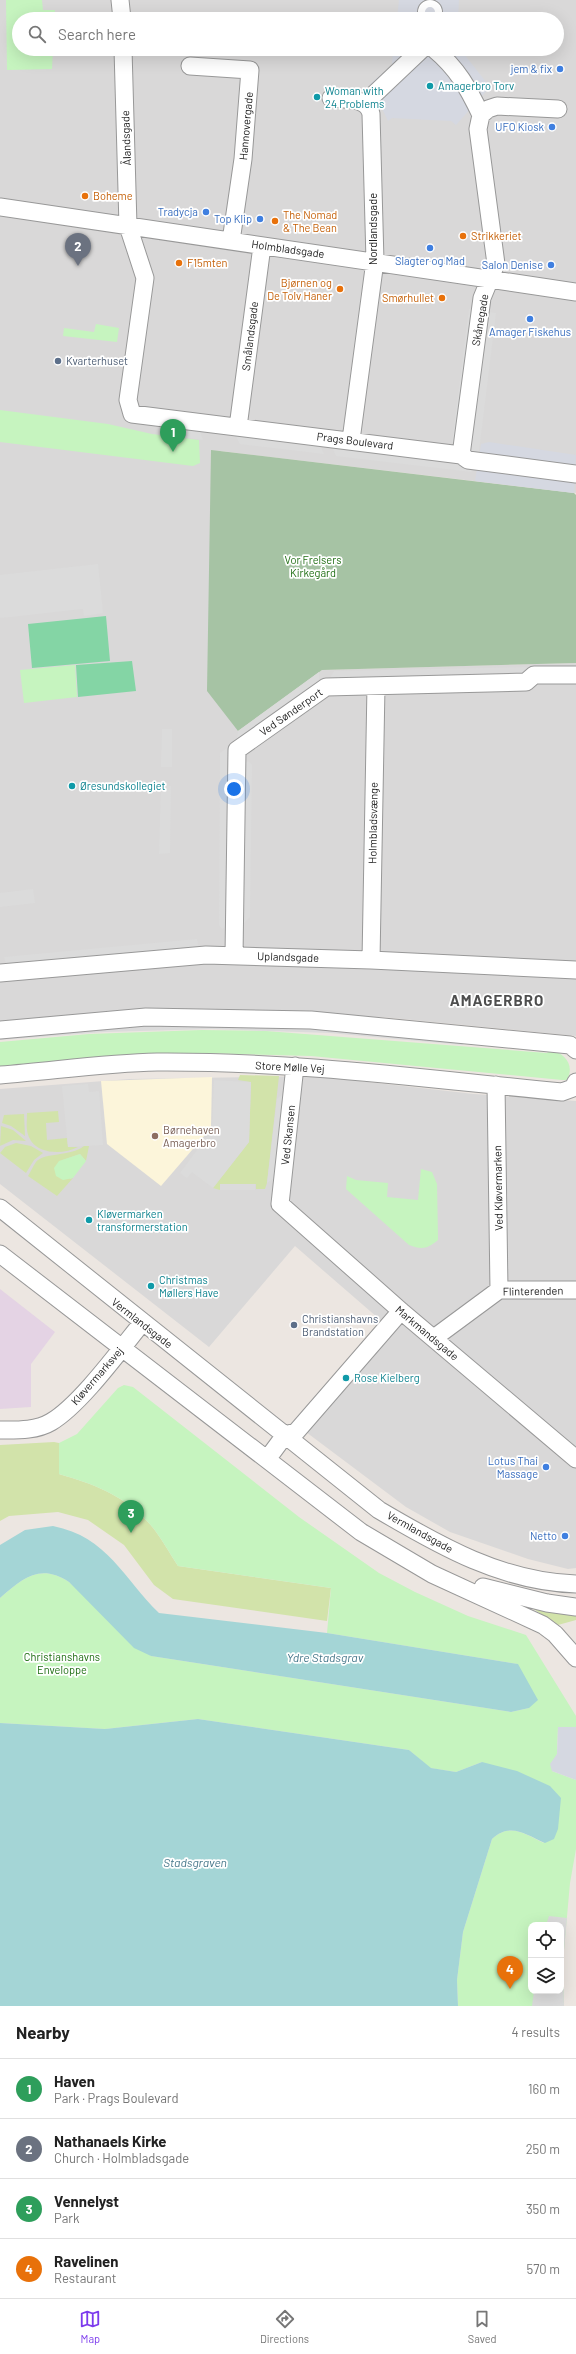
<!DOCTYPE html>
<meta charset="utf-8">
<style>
body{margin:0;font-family:Barlow,sans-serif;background:#f2f2f2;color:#222}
.controls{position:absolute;right:12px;bottom:12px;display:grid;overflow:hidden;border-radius:8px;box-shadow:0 4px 16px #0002}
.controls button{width:36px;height:36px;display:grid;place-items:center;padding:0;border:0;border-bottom:1px solid #e0e0e0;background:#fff;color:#222;font:20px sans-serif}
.you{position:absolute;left:234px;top:789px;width:14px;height:14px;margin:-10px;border:3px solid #fff;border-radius:50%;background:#1a73e8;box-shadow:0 0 0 6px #1a73e833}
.badge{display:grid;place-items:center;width:26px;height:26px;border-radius:50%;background:#7c3aed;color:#fff;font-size:13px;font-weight:700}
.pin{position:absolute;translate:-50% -33px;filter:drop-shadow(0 1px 2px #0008)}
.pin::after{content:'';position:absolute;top:21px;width:14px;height:12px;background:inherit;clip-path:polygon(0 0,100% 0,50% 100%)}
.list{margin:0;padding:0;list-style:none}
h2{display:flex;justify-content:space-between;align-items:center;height:52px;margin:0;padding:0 16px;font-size:17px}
h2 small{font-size:13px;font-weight:400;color:#767676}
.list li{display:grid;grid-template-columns:26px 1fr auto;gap:12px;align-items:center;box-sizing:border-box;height:60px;padding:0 16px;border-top:1px solid #e0e0e0}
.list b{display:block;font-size:15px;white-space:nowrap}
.list p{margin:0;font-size:13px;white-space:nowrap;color:#767676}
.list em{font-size:13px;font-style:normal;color:#767676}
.icon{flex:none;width:22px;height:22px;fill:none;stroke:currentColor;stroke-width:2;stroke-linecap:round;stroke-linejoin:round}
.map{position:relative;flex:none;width:576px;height:2006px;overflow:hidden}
.search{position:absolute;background:#fff;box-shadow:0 4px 16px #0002;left:12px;right:12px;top:12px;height:44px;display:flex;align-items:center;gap:10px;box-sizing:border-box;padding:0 14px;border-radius:22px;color:#767676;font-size:15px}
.sheet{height:292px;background:#fff}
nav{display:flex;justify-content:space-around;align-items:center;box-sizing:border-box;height:56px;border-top:1px solid #e0e0e0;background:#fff;font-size:11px;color:#767676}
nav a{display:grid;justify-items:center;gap:2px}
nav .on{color:#7c3aed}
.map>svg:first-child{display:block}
</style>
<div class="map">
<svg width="576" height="2006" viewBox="0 0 576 2006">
<rect width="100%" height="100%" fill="#ece6e1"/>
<path fill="#d9d8d8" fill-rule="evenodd" d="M0,0h576v493l-355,-42 17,280 84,-61 254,-7v373l-194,-19 -229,-7 -153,13zM19,19h538v30h-538z
M315,1076l159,18 102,7v467l-8,1 -40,-10 -78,-27 -44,-25 -108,-81 87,-102 -90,-78 -86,101 -209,-163v-95l130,-10z"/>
<path fill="#e4d3e4" d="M0,1289l55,43 -24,32v43l-31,2z"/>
<path fill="#fcf5da" d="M212,1077l-1,51 -50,58 -54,-42 -6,-63z"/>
<path fill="#d2e3aa" d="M240,1075l39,1 -12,107 -2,6h-9v-5h-35l-1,6 -7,-2 36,-46 2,-60 -13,-2z
M58,1111l1,11 -13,1 1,17 20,-2 1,9h10c-13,7 -37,8 -47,-6 -6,-9 -4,-18 -4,-28z
M24,1114l1,22 -14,-10 -9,-3 2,-8z
M1,1126l12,4 13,11 -13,-1 -13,6z
M16,1143l15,3 12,7 -9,7 -8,13 -26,-20 5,-6z
M84,1146h5l-3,15 -6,-7 -17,6 7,19 3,-1 -16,18 -29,-20c3,-5 5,-10 8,-14 8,-10 34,-5 48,-16z
M54,1442l5,1v31c34,10 62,20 87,46 13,13 22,31 32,46l153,22 -4,33 -154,-22 -19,-14 -30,-40 -36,-25 -30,-8 -49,4 -9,5v-76z
M534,1607l42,7v6l-18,5 -26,-17z"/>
<path fill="#a6c3a4" d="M211,450l363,43 2,2v168l-254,7 -84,61 -31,-40z"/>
<path fill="#c6f4bf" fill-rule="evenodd" d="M6,0h36l1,10h12l-1,9h-35v30h34l-1,20 -45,1z
M96,324l23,4 -2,14 -54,-6 1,-8 30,4z
M0,410l108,14 44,10 47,6 1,23 -7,3 -193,-24z
M75,665l2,32 -53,6 -4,-33z
M202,1030l64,1 281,22 3,-3c15,3 25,15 17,30h-5l-251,-24 -109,-3 -202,17v-28l89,-8z
M80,1154l6,7 -13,17 -10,2 -7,-4 -2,-8 5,-7z
M421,1169l11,3 5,12 1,52v4c-11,9 -16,10 -29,5l-63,-56 1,-13 9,4 32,3 -1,14 31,3z
M124,1385l9,2 166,130 80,56 36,19 53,24 58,19 50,81v11h-18l-1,27 -5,17 24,9v69l-6,34 -7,78 1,45h-106l-1,-26 6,-48 29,-93c18,-17 33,-5 52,4l-62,-81 -26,10 -26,-4 -21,-18 -211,-31 -93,10 -105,-6v-125c23,-20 40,-35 69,-16l82,74 360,56 18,-4 -12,-44 -190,-31 4,-45 -153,-22c-10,-15 -19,-33 -32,-46 -25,-26 -53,-36 -87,-46v-31l18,-9 41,-46zM531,1925h30v66h-30z"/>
<path fill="#84d5a5" d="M106,616l4,45 -78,7 -4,-44z
M132,661l4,30 -58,6 -2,-32z"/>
<path fill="#dbdbdb" d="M361,291h3l-17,134h-3z
M469,309h4l-17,134 -4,-1z
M487,312l9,1 -18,146 -9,-2z
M172,427l27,2 4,11 -27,-4z
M241,434l78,9 5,11 -84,-10 -4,-8z
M332,447l135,14 5,11 -136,-16z
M98,564l5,49 -19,3 -1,-7 -83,9v-43z
M530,667l-5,11 -197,4 6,-11z
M319,672v15l-82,53 1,-9z
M162,729h10v38h-11z
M231,745l-3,180 -6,4 -3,-4 1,-172z
M248,761l4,4 -2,152 -10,10 1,-159z
M161,785l10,1 -1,67 -11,1z
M33,889l2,14 -35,4v-14z
M197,939l2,11 -192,17 -3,-10z
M276,1023l199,16 -13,6 -132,-12 -118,-4 -108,3 -104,8v-7l102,-8z
M214,1080l37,2 -2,60 -36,46 -21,-16 -5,6 -7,-5 32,-43z
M88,1084l1,8 10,-1 4,54 -35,2 -6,-61z
M284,1093l-6,82 -11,8 10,-84z
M220,1184h35v6h-35z
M503,1194h5l1,75h-5z
M549,1916l18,2 -4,43 1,45h-32l2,-15h27v-66h-15z"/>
<path fill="#d5d8e1" d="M399,0h60l-1,19h-61z
M393,49h67l30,38 -34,38 -5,-4 -59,-3 -4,3 -18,-37 22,-19z
M489,442l87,13 -2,38 -99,-12 6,-37z
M558,1727h18v53l-24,-9 -2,-7 7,-10z"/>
<path fill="#a4d5d6" d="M53,1526c55,11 70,52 106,87l168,20 191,31 20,36 -9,8 -18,4 -360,-56 -17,-8 -65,-66c-29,-19 -46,-4 -69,16v-53l25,-15z
M198,1719l211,31 22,18 25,4 26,-10 35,9 33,15 11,12 -3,31 -4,10 -9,4c-20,-9 -35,-21 -53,-4l-29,93 -6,48 1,26h-458v-283l105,6z"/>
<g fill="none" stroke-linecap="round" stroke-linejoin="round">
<g stroke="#989898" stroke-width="19">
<path id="minor" d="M120,0l2,19
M426.5 12a3.5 3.5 0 1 1 7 0a3.5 3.5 0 1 1-7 0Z
M123,49l5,177 17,52 -17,122 4,14 329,41 7,5 108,14
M434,49c24,20 34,39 47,66
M190,66l60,4 -7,89 -12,82
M331,98c15,2 37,-1 40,16l4,147 -24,179
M366,102l56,-53
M481,115l7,-6 9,-3 61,3
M0,207l576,85
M238,427l24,-181
M461,455l21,-157 14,-34 -18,-135 3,-14
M234,956l3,-206 89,-63 200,-5 8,-7h42
M371,960l5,-274
M0,973l206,-18 165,5 205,10
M0,1030l146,-13 165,3 259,25 6,5
M295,1066l-15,138 121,107 175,148
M0,1075c52,-4 105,-12 157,-13 136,-1 270,17 405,30l11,-4 3,-6
M496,1085l3,205
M0,1208l379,302c61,36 124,72 197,74
M0,1254l361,278 71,42 111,51 12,9 21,24
M434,1338l65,-48h77
M0,1430c16,0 36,1 51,-8 29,-17 69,-72 91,-99
M268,1458l17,-23 11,-3 105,-121
M483,1587l64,16 29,4"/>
</g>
<use href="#minor" stroke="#fff" stroke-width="17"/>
</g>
<g fill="#3f7fe0" stroke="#fff" stroke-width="1.5">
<circle cx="560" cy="69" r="4"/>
<circle cx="552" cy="127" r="4"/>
<circle cx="206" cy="212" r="4"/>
<circle cx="260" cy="219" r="4"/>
<circle cx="430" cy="248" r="4"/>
<circle cx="551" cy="265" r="4"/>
<circle cx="530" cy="319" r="4"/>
<circle cx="546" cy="1467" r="4"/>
<circle cx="565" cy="1536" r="4"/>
</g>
<g fill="#0f9aa8" stroke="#fff" stroke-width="1.5">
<circle cx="430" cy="86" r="4"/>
<circle cx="317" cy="97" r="4"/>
<circle cx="72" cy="786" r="4"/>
<circle cx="89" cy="1220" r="4"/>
<circle cx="151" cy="1286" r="4"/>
<circle cx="346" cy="1378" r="4"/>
</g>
<g fill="#e8710a" stroke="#fff" stroke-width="1.5">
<circle cx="85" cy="196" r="4"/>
<circle cx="275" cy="221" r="4"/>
<circle cx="463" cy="236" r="4"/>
<circle cx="179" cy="263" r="4"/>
<circle cx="340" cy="289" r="4"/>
<circle cx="442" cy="298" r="4"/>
</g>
<g fill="#5c6f8a" stroke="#fff" stroke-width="1.5">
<circle cx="58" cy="361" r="4"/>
<circle cx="294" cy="1325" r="4"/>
</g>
<circle fill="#8d6e63" stroke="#fff" stroke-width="1.5" cx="155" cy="1136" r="4"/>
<g text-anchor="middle" stroke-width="3.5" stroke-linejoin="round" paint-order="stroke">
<g font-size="11" fill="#366cbe" stroke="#fff" text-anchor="end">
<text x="552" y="73">jem &amp; fix</text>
<text x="544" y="131">UFO Kiosk</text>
<text x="198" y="216">Tradycja</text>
<text x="252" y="223">Top Klip</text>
<text x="430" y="265" text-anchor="middle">Slagter og Mad</text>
<text x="543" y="269">Salon Denise</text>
<text x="530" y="336" text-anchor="middle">Amager Fiskehus</text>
<text x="538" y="1465">Lotus Thai<tspan x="538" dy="13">Massage</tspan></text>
<text x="557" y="1540">Netto</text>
</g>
<g font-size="11" fill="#0d838f" stroke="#fff" text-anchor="start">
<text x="438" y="90">Amagerbro Torv</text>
<text x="325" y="95">Woman with<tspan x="325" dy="13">24 Problems</tspan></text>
<text x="80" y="790">Øresundskollegiet</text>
<text x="97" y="1218">Kløvermarken<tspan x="97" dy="13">transformerstation</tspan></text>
<text x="159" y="1284">Christmas<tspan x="159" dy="13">Møllers Have</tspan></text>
<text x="354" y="1382">Rose Kielberg</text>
</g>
<g font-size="11" fill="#1b1b1b" stroke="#fff">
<text transform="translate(246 126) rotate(-85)" y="4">Hannovergade</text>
<text transform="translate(126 138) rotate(-92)" y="4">Ålandsgade</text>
<text transform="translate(373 229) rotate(-90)" y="4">Nordlandsgade</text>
<text transform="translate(288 249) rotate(8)" y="4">Holmbladsgade</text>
<text transform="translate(480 320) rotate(-80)" y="4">Skånegade</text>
<text transform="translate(250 336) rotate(-83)" y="4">Smålandsgade</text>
<text transform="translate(355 441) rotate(7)" y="4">Prags Boulevard</text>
<text transform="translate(291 712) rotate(-35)" y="4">Ved Sønderport</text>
<text transform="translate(373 823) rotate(-89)" y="4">Holmbladsvænge</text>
<text transform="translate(288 957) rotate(2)" y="4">Uplandsgade</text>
<text transform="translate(290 1067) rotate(3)" y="4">Store Mølle Vej</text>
<text transform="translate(288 1135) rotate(-84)" y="4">Ved Skansen</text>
<text transform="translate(498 1188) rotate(-91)" y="4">Ved Kløvermarken</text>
<text transform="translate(533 1291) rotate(-1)" y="4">Flinterenden</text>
<text transform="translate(142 1323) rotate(38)" y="4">Vermlandsgade</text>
<text transform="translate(427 1333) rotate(40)" y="4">Markmandsgade</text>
<text transform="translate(97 1376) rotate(-49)" y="4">Kløvermarksvej</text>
<text transform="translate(420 1532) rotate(29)" y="4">Vermlandsgade</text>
</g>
<g font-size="11" fill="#c56008" stroke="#fff" text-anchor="start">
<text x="93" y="200">Boheme</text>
<text x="283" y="219">The Nomad<tspan x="283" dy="13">&amp; The Bean</tspan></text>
<text x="471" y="240">Strikkeriet</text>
<text x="187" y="267">F15mten</text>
<text x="332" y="287" text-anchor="end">Bjørnen og<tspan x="332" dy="13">De Tolv Haner</tspan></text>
<text x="434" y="302" text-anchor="end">Smørhullet</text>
</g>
<g font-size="11" fill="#4e5e75" stroke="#fff" text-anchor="start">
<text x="66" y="365">Kvarterhuset</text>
<text x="302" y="1323">Christianshavns<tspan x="302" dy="13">Brandstation</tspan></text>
</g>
<g font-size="11" fill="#1f6e13" stroke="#fff">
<text x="313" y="564">Vor Frelsers<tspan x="313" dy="13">Kirkegård</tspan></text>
<text x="62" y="1661">Christianshavns<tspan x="62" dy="13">Enveloppe</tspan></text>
</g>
<g font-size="11" fill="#785e54" stroke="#fff" text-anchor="start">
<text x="163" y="1134">Børnehaven<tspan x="163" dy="13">Amagerbro</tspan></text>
</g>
<g font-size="12" font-style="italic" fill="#47788b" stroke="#fff">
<text x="325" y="1662">Ydre Stadsgrav</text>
<text x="195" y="1867">Stadsgraven</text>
</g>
<g font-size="15" font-weight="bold" letter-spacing="1" fill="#4e4e4e" stroke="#fff">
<text x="497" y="1006">AMAGERBRO</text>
</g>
</g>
</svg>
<div class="controls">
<button><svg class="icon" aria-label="locate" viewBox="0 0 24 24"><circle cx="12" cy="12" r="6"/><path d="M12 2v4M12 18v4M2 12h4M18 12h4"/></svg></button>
<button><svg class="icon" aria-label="layers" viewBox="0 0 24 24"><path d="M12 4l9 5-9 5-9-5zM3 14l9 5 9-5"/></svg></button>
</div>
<div class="you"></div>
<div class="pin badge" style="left:173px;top:452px;background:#2e9e5b">1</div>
<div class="pin badge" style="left:78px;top:266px;background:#6b7280">2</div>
<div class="pin badge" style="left:131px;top:1533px;background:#2e9e5b">3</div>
<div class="pin badge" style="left:510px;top:1989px;background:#e8710a">4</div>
<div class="search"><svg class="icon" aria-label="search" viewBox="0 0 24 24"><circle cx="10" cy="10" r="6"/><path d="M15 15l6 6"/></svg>Search here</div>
</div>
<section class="sheet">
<h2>Nearby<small>4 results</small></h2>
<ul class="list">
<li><span class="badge" style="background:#2e9e5b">1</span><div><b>Haven</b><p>Park · Prags Boulevard</p></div><em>160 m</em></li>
<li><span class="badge" style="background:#6b7280">2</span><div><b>Nathanaels Kirke</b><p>Church · Holmbladsgade</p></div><em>250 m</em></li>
<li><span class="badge" style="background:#2e9e5b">3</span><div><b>Vennelyst</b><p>Park</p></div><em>350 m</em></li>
<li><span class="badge" style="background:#e8710a">4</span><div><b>Ravelinen</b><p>Restaurant</p></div><em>570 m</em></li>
</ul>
</section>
<nav>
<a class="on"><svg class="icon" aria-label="map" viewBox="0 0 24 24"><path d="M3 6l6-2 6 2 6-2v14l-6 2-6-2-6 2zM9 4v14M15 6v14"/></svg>Map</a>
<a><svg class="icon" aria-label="directions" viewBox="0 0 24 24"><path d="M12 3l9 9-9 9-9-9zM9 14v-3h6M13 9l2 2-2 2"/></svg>Directions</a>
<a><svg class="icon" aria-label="saved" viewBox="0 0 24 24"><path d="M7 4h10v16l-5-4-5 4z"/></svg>Saved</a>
</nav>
